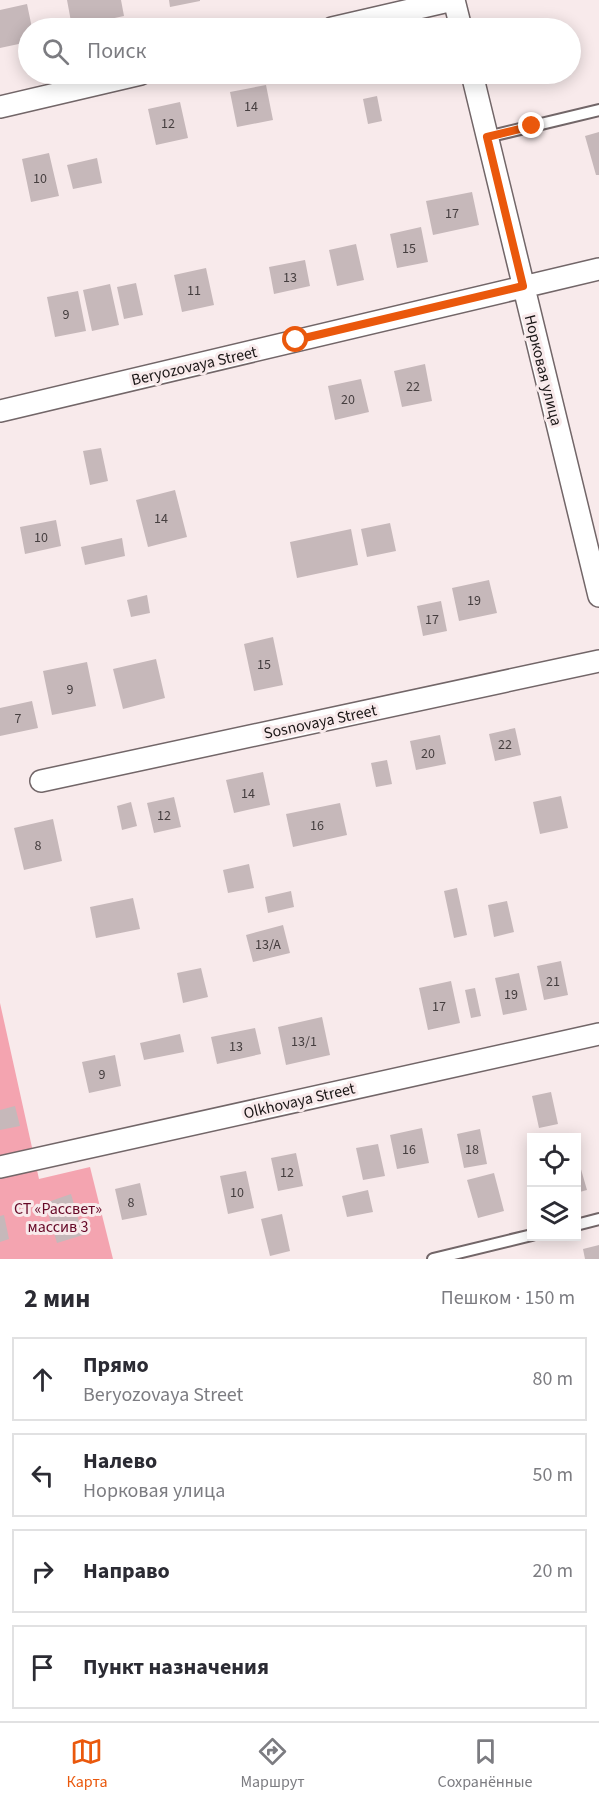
<!DOCTYPE html>
<html lang="ru">
<meta charset="utf-8">
<style>
body{margin:0;font-family:"Source Sans 3",sans-serif;background:#f2f2f3;color:#2b2b33}
.controls{position:absolute;right:18px;bottom:18px;display:grid;overflow:hidden;border-radius:0px;box-shadow:0 3px 15px #0003}
.controls button{width:54px;height:54px;display:grid;place-items:center;padding:0;border:0;border-bottom:2px solid #e1e1e2;background:#fff;color:#2b2b33;font:30px sans-serif}
.stop{position:absolute;width:18px;height:18px;margin:-14px;border:4px solid #ea580c;border-radius:50%;background:#fff}
.stop.end{background:#ea580c;border-color:#fff;box-shadow:0 2px 6px #0008}
.list{margin:0;padding:0;list-style:none}
h2{display:flex;justify-content:space-between;align-items:center;height:78px;margin:0;padding:0 24px;font-size:26px}
h2 small{font-size:20px;font-weight:400;color:#7c7c81}
.list li{display:grid;grid-template-columns:39px 1fr auto;gap:18px;align-items:center;box-sizing:border-box;height:84px;margin:0 12px 12px;padding:0 12px;border:2px solid #e1e1e2;border-radius:0px}
.list b{display:block;font-size:22px;white-space:nowrap}
.list p{margin:0;font-size:20px;white-space:nowrap;color:#7c7c81}
.list em{font-size:20px;font-style:normal;color:#7c7c81}
.icon{flex:none;width:33px;height:33px;fill:none;stroke:currentColor;stroke-width:2;stroke-linecap:round;stroke-linejoin:round}
.map{position:relative;flex:none;width:599px;height:1259px;overflow:hidden}
.search{position:absolute;background:#fff;box-shadow:0 3px 15px #0003;left:18px;right:18px;top:18px;height:66px;display:flex;align-items:center;gap:15px;box-sizing:border-box;padding:0 21px;border-radius:33px;color:#7c7c81;font-size:22px}
.sheet{height:462px;background:#fff}
nav{display:flex;justify-content:space-around;align-items:center;box-sizing:border-box;height:84px;border-top:2px solid #e1e1e2;background:#fff;font-size:16px;color:#7c7c81}
nav a{display:grid;justify-items:center;gap:3px}
nav .on{color:#ea580c}
.map>svg:first-child{display:block}
</style>
<div class="map">
<svg width="599" height="1259" viewBox="0 0 599 1259">
<rect width="100%" height="100%" fill="#f8eaeb"/>
<path fill="#f4a4b0" d="M0,1003l39,176 51,-12 23,92h-113z"/>
<path fill="#c6b8ba" d="M67,0h54l3,16 -52,11z
M169,0h31v1l-30,6z
M27,4l5,24h-4v14l-28,6v-38z
M266,85l7,35 -36,7 -7,-35z
M377,96l5,25 -14,3 -5,-25z
M180,102l8,36 -32,7 -8,-36z
M599,132v43h-3l-11,-39z
M49,153l10,43 -28,6 -9,-43z
M97,158l5,25 -29,6 -6,-24z
M472,192l7,33 -46,10 -7,-34z
M421,227l7,35 -31,6 -7,-34z
M356,244l8,36 -27,6 -8,-36z
M305,260l5,26 -36,8 -5,-27z
M206,268l8,37 -32,7 -8,-37z
M136,283l7,32 -19,4 -7,-32z
M110,284l9,41 -27,6 -9,-41z
M78,291l8,40 -31,6 -8,-40z
M425,364l7,37 -30,6 -8,-36z
M361,379l8,33 -34,8 -7,-34z
M101,448l7,33 -18,4 -7,-34z
M175,490l12,47 -39,10 -12,-47z
M56,520l5,26 -36,8 -5,-27z
M390,523l6,28 -29,6 -6,-28z
M351,529l7,36 -61,13 -7,-36z
M122,538l3,18 -40,9 -4,-18z
M489,580l8,33 -38,8 -7,-33z
M147,595l3,18 -19,4 -4,-17z
M441,601l6,30 -24,5 -6,-30z
M273,637l10,48 -29,6 -10,-47z
M156,659l9,39 -42,11 -10,-40z
M87,662l9,44 -44,9 -9,-44z
M32,701l6,27 -38,8v-28z
M515,728l6,27 -26,6 -6,-27z
M440,735l6,29 -30,6 -6,-29z
M387,760l5,24 -16,3 -5,-24z
M263,772l7,33 -36,8 -8,-33z
M561,796l7,32 -28,6 -7,-32z
M174,797l7,30 -27,6 -7,-30z
M131,802l6,24 -15,4 -5,-24z
M340,803l7,32 -54,12 -7,-33z
M53,819l9,42 -38,9 -10,-42z
M249,864l5,24 -26,5 -5,-23z
M457,888l10,47 -13,3 -10,-47z
M291,891l3,16 -26,6 -3,-16z
M133,898l7,31 -44,9 -6,-31z
M507,901l7,31 -20,5 -6,-32z
M283,925l7,28 -37,9 -7,-27z
M561,961l7,34 -24,5 -7,-34z
M201,968l7,29 -25,6 -6,-30z
M519,973l8,37 -24,5 -8,-37z
M451,981l9,42 -32,7 -9,-42z
M475,988l6,28 -10,2 -6,-28z
M322,1017l8,38 -44,10 -8,-38z
M255,1028l6,26 -44,10 -6,-27z
M180,1034l4,18 -40,8 -4,-17z
M115,1055l6,31 -32,7 -7,-31z
M551,1092l7,32 -19,4 -7,-32z
M15,1106l5,20 -20,4v-20z
M422,1128l7,35 -32,6 -7,-34z
M480,1129l7,35 -23,4 -7,-34z
M378,1144l7,32 -22,4 -7,-32z
M576,1152l11,38 -11,3z
M296,1153l7,33 -25,5 -7,-33z
M246,1171l8,37 -26,6 -8,-38z
M494,1173l10,38 -26,7 -11,-38z
M140,1183l7,32 -25,5 -7,-31z
M368,1190l5,22 -26,5 -5,-21z
M71,1194l12,41 -26,8 -12,-40z
M282,1214l8,37 -20,5 -9,-37z
M4,1215l5,24 -9,3v-26z
M599,1245v14h-14l-2,-10z"/>
<g fill="none" stroke-linecap="round" stroke-linejoin="round">
<g stroke="#726668" stroke-width="14">
<path id="service" d="M487,137l112,-27
M576,1225l23,-6
M433,1259l99,-24"/>
</g>
<g stroke="#726668" stroke-width="24">
<path id="minor" d="M454,0l7,28
M332,28l121,-28
M472,74l127,522
M0,107l141,-33
M0,411l599,-142
M41,781l558,-120
M0,1167l599,-133"/>
</g>
<use href="#service" stroke="#fff" stroke-width="10"/>
<use href="#minor" stroke="#fff" stroke-width="21"/>
</g>
<g fill="none" stroke-linecap="round" stroke-linejoin="round">
<path stroke="#ea580c" stroke-width="8" d="M296,340l227,-54 -36,-149 45,-11"/>
</g>
<g text-anchor="middle" stroke-width="6" stroke-linejoin="round" paint-order="stroke">
<g font-size="14" fill="#453e3f">
<text x="251" y="111">14</text>
<text x="168" y="128">12</text>
<text x="40" y="183">10</text>
<text x="452" y="218">17</text>
<text x="409" y="253">15</text>
<text x="290" y="282">13</text>
<text x="194" y="295">11</text>
<text x="66" y="319">9</text>
<text x="413" y="391">22</text>
<text x="348" y="404">20</text>
<text x="161" y="523">14</text>
<text x="41" y="542">10</text>
<text x="474" y="605">19</text>
<text x="432" y="624">17</text>
<text x="264" y="669">15</text>
<text x="70" y="694">9</text>
<text x="18" y="723">7</text>
<text x="505" y="749">22</text>
<text x="428" y="758">20</text>
<text x="248" y="798">14</text>
<text x="164" y="820">12</text>
<text x="317" y="830">16</text>
<text x="38" y="850">8</text>
<text x="268" y="949">13/А</text>
<text x="553" y="986">21</text>
<text x="511" y="999">19</text>
<text x="439" y="1011">17</text>
<text x="304" y="1046">13/1</text>
<text x="236" y="1051">13</text>
<text x="102" y="1079">9</text>
<text x="409" y="1154">16</text>
<text x="472" y="1154">18</text>
<text x="287" y="1177">12</text>
<text x="237" y="1197">10</text>
<text x="131" y="1207">8</text>
</g>
<g font-size="16" fill="#1a1616" stroke="#f8eaeb">
<text transform="translate(194 365) rotate(-13)" y="6">Beryozovaya Street</text>
<text transform="translate(544 370) rotate(76)" y="6">Норковая улица</text>
<text transform="translate(320 721) rotate(-12)" y="6">Sosnovaya Street</text>
<text transform="translate(299 1100) rotate(-13)" y="6">Olkhovaya Street</text>
</g>
<g font-size="16" fill="#660827" stroke="#f8eaeb">
<text x="58" y="1214">СТ «Рассвет»<tspan x="58" dy="18">массив 3</tspan></text>
</g>
</g>
</svg>
<div class="controls">
<button><svg class="icon" aria-label="locate" viewBox="0 0 24 24"><circle cx="12" cy="12" r="6"/><path d="M12 2v4M12 18v4M2 12h4M18 12h4"/></svg></button>
<button><svg class="icon" aria-label="layers" viewBox="0 0 24 24"><path d="M12 4l9 5-9 5-9-5zM3 14l9 5 9-5"/></svg></button>
</div>
<div class="stop" style="left:296px;top:340px"></div>
<div class="stop end" style="left:532px;top:126px"></div>
<div class="search"><svg class="icon" aria-label="search" viewBox="0 0 24 24"><circle cx="10" cy="10" r="6"/><path d="M15 15l6 6"/></svg>Поиск</div>
</div>
<section class="sheet">
<h2>2 мин<small>Пешком · 150 m</small></h2>
<ul class="list">
<li><svg class="icon" aria-label="ahead" viewBox="0 0 24 24"><path d="M12 20V5M6 11l6-6 6 6"/></svg><div><b>Прямо</b><p>Beryozovaya Street</p></div><em>80 m</em></li>
<li><svg class="icon" aria-label="left" viewBox="0 0 24 24"><path d="M17 20v-9H6M10 6l-5 5 5 5"/></svg><div><b>Налево</b><p>Норковая улица</p></div><em>50 m</em></li>
<li><svg class="icon" aria-label="right" viewBox="0 0 24 24"><path d="M7 20v-9h11M14 6l5 5-5 5"/></svg><div><b>Направо</b></div><em>20 m</em></li>
<li><svg class="icon" aria-label="arrive" viewBox="0 0 24 24"><path d="M6 21V4h12l-3 4 3 4H6"/></svg><div><b>Пункт назначения</b></div></li>
</ul>
</section>
<nav>
<a class="on"><svg class="icon" aria-label="map" viewBox="0 0 24 24"><path d="M3 6l6-2 6 2 6-2v14l-6 2-6-2-6 2zM9 4v14M15 6v14"/></svg>Карта</a>
<a><svg class="icon" aria-label="directions" viewBox="0 0 24 24"><path d="M12 3l9 9-9 9-9-9zM9 14v-3h6M13 9l2 2-2 2"/></svg>Маршрут</a>
<a><svg class="icon" aria-label="saved" viewBox="0 0 24 24"><path d="M7 4h10v16l-5-4-5 4z"/></svg>Сохранённые</a>
</nav>
